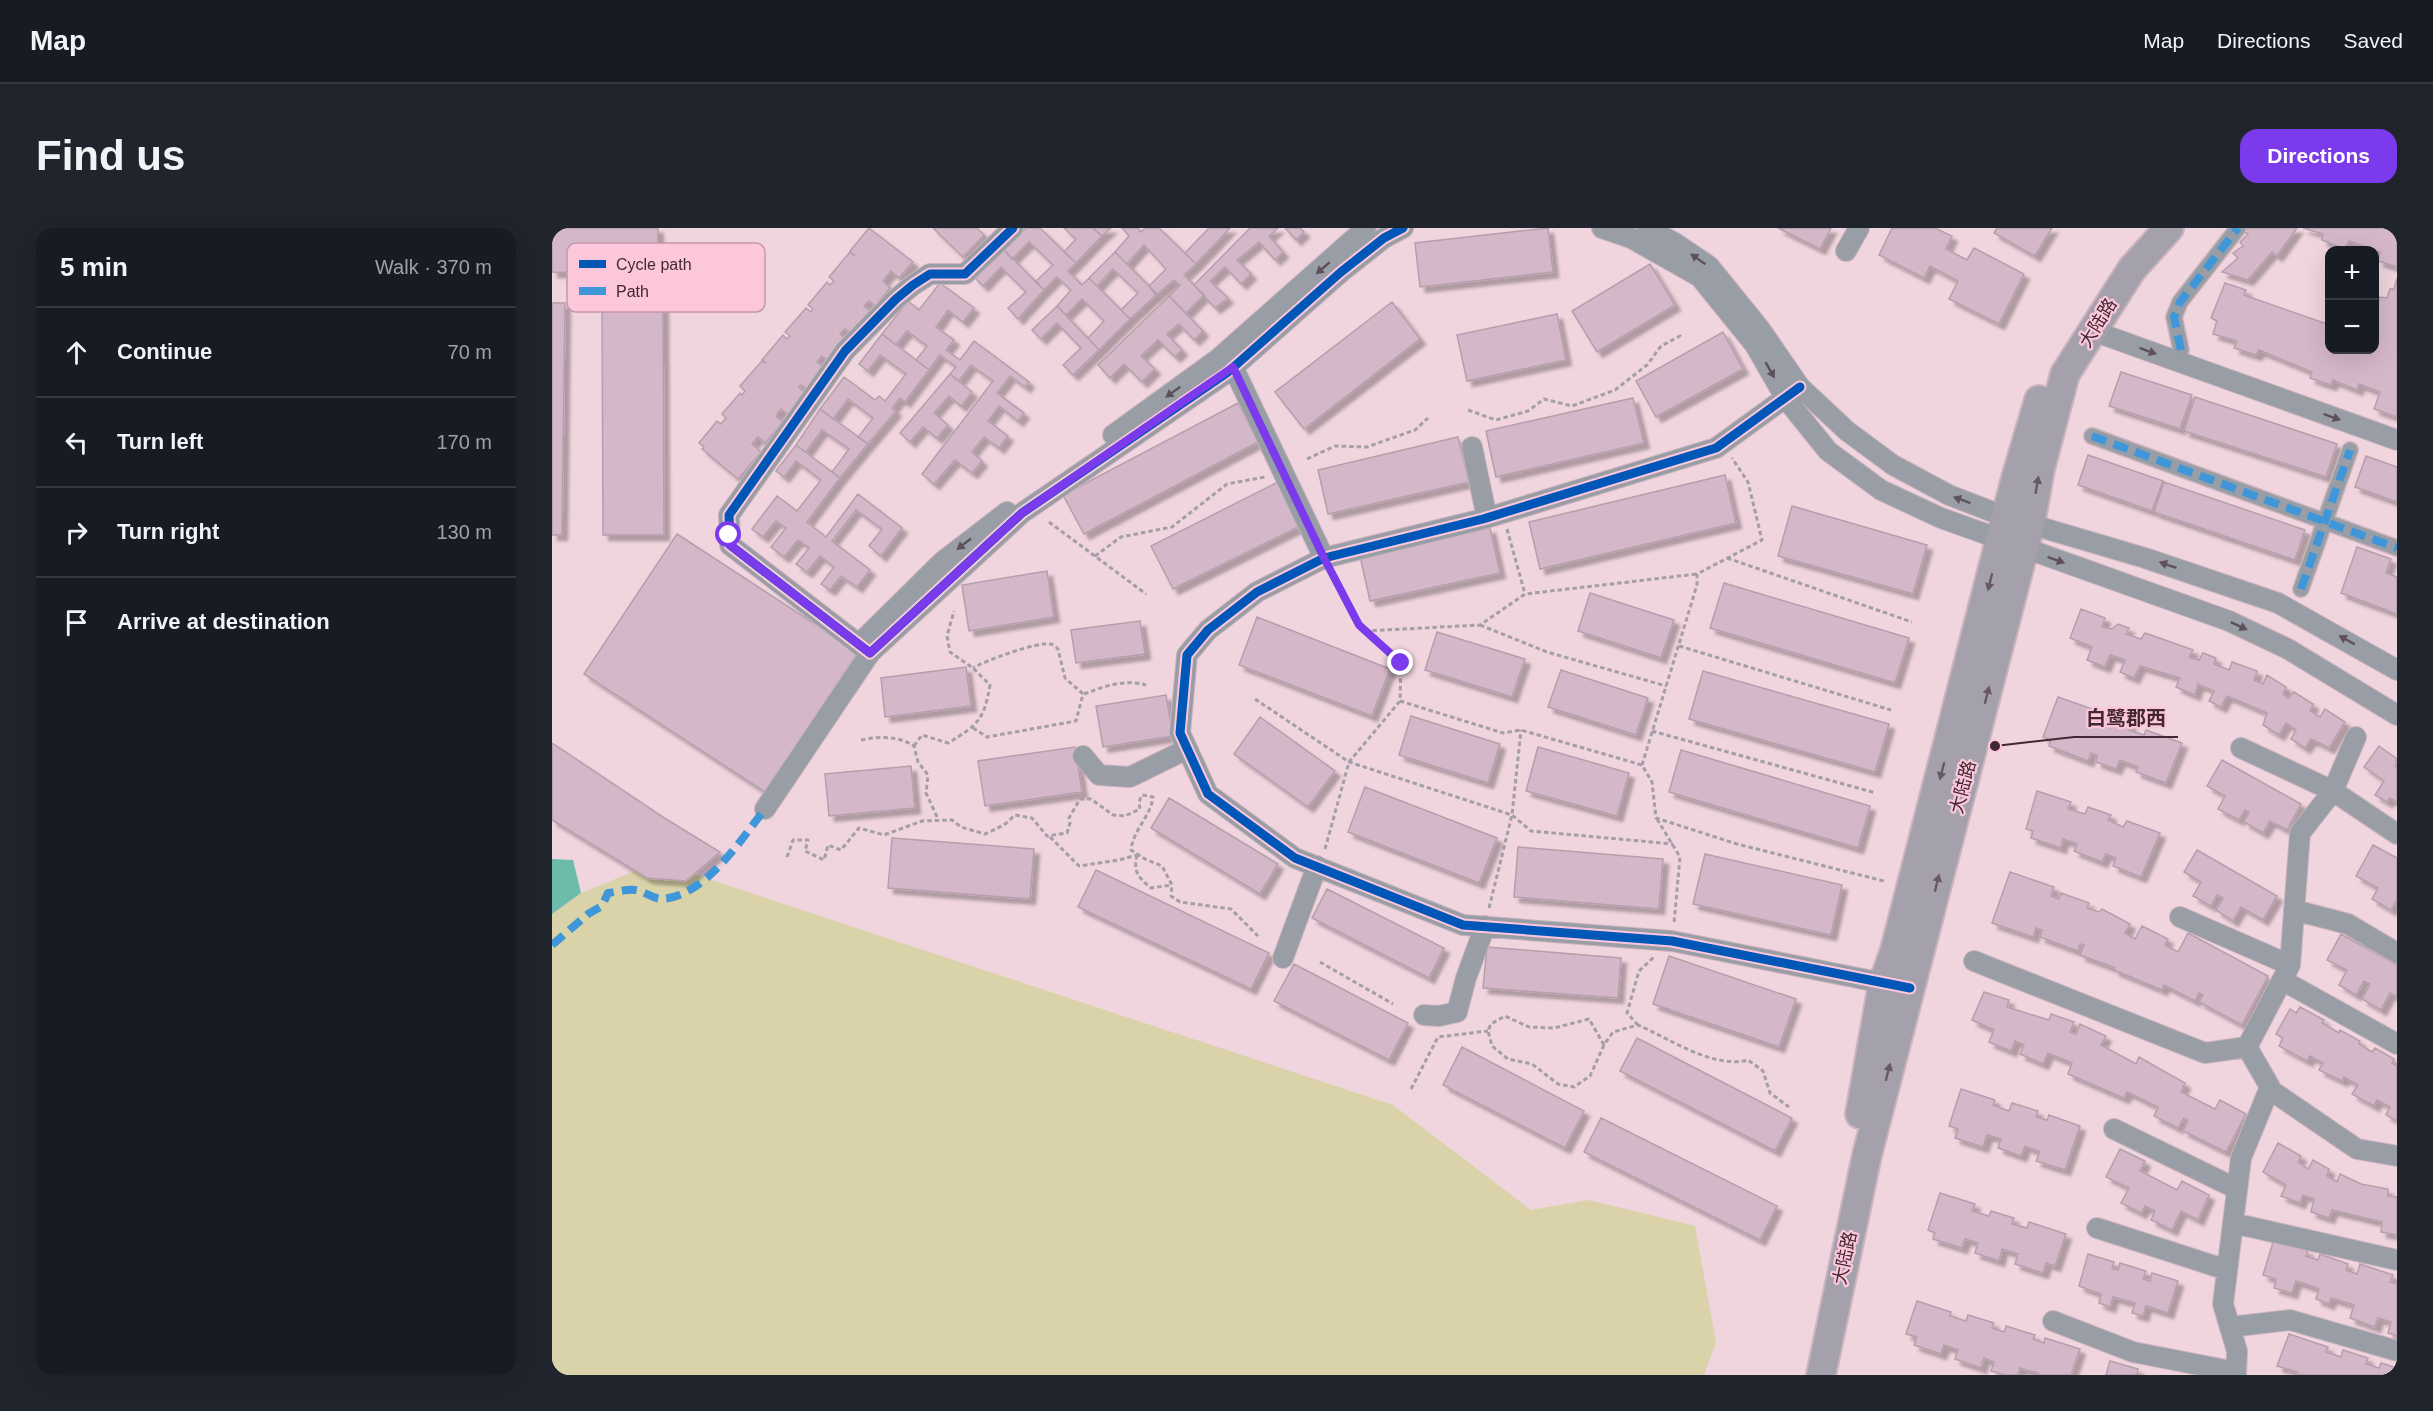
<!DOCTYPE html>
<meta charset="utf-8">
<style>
body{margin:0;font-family:Arial,"Noto Sans SC",sans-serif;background:#20242c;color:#f1f3f6}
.controls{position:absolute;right:18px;top:18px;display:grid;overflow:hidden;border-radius:12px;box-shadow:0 6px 24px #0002}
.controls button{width:54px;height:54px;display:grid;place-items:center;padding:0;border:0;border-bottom:2px solid #363941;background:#171b24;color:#f1f3f6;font:30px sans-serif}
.stop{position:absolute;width:18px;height:18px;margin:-14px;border:4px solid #7c3aed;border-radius:50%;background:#fff}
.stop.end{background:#7c3aed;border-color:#fff;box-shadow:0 2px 6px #0008}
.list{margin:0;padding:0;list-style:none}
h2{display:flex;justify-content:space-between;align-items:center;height:78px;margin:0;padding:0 24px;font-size:26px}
h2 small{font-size:20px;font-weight:400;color:#9ea1a6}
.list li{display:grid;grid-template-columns:39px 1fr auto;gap:18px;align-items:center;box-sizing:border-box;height:90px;padding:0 24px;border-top:2px solid #363941}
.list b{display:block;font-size:22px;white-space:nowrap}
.list em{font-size:20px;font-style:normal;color:#9ea1a6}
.icon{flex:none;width:33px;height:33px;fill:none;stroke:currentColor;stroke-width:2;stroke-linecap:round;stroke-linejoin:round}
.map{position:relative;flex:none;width:1845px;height:1147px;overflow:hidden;border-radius:18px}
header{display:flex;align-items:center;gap:36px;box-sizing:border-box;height:84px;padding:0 30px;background:#171b24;border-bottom:2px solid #363941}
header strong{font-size:28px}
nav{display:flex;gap:33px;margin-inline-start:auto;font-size:21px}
.intro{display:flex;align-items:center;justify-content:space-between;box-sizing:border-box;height:144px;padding:0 36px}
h1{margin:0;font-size:42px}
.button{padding:15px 27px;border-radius:18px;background:#7c3aed;color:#fff;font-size:21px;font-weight:700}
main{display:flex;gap:36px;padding:0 36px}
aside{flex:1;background:#171b24;border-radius:18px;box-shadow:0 6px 24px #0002}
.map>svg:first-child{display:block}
</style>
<header>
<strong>Map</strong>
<nav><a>Map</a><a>Directions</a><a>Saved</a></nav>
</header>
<div class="intro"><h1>Find us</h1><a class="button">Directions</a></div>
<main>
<aside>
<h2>5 min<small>Walk · 370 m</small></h2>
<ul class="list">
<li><svg class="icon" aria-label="ahead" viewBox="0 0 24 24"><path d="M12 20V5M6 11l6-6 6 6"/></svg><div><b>Continue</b></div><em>70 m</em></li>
<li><svg class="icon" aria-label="left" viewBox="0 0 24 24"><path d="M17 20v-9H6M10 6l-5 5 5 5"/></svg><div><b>Turn left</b></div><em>170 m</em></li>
<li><svg class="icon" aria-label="right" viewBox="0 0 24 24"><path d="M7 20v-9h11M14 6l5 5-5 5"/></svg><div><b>Turn right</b></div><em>130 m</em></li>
<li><svg class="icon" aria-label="arrive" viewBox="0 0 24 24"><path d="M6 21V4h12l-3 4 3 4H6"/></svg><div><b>Arrive at destination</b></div></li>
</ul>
</aside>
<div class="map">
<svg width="1845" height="1147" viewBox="0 0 1845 1147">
<defs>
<filter id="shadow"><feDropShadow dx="5.5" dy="5.5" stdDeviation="1.5" flood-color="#0004"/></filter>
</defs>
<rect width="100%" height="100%" fill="#f0d4de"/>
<path fill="#dad3a9" d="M105,634l736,243 138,105 58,-10 106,26 21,116 -12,33h-1152v-461l29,-21z"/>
<path fill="#6cbbab" d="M0,631l21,1 8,33 -29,21z"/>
<path fill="#d5b7ca" stroke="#b59fab" stroke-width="1.5" filter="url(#shadow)" d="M0,0h106v46l-106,-2z
M317,0l44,34 -14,16 -8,-7 -8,10 7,7 -15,18 -6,-5 -5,5 8,6 -19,23 -8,-6 -5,5 8,7 -18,22 -8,-7 -5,6 9,8 -17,20 -8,-5 -2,2 7,7 -17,21 -8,-6 -5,7 7,6 -18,21 -7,-6 -6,7 9,8 -23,27 -36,-30 2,-2 -5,-4 18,-22 4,3 5,-6 -4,-4 18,-21 2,2 3,-4 -5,-5 22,-25 4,2 -4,-3 21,-25 4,4 3,-3 -5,-4 21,-24 5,4 2,-3 -5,-4 19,-23 3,3 4,-4 -5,-4 21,-25 5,4 -5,-5z
M381,0h44l7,7 -21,22z
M474,0h14l36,35 -8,8 14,14 7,-7 41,41 -31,31 -11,-12 16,-17 -22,-22 -16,16 -9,-9 14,-16 -14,-13 -13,13 -8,-9 17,-16 -24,-23 -17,17 -8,-9z
M512,0h29l9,8 -26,27 -12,-11 12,-13z
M544,0h15l-9,8 -7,-6z
M570,0h16l3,4 4,-4h14l37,36 -12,11 20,20 -18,18 -17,-17 11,-11 -6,-5 -18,15 -7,-9 17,-17 -22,-24 -17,19 -12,-12 14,-16z
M657,0h21l-34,36 -11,-11z
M698,0h28l-9,8 14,16 -8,8 -16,-18 -22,18 14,14 -10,10 -16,-17 -15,14 18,17 -13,10 -21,-23z
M733,0h15l4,4 -8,8z
M996,0l5,44 -133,15 -5,-44z
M1226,0h53l-11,21z
M1340,0h43l17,8 -6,13 21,11 7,-12 50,26 -25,50 -50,-25 9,-18 -28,-15 -6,12 -45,-23z
M1445,0h55l-17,28 -41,-23z
M1696,0h49l-20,28 -5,-4 -24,28 -26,-8 16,-14 -5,-5 10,-7 -3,-4 8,-8 -4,-2z
M1751,0h94v39l-19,-6 2,-9 -31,-11 -4,8 -23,-9 1,-6z
M452,22l40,40 -26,29 -10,-11 18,-16 -25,-25 -18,19 -8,-8z
M563,24l42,42 -27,25 -9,-9 17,-17 -25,-24 -16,17 -8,-8z
M1098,36l25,41 -78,47 -25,-41z
M1845,50v139l-23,-8 6,-17 -21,-8 -2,6 -24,-10 -2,5 -21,-7 2,-6 -53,-22 -3,5 -22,-7 3,-7 -24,-7 4,-13 -6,-3 14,-35 21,7 -2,5 86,30v25h44v-17l4,-8 -4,-1v-11l6,-16 7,1 3,-9h4z
M388,55l34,25 -11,14 -15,-12 -12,17 18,13 -8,10 14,10 14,-19 55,41 -4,5 -15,-11 -13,17 27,20 -6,8 -19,-15 -11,15 20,15 -9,12 -15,-11 -12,15 10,9 -10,12 -17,-13 -21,24 -12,-10 71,-93 -22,-16 -12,16 -9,-7 6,-7 -16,-12 -11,15 -13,-10 11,-14 -20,-15 -11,14 -14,-11 26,-33 11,9z
M617,68l34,35 -9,9 -15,-16 -12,10 15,16 -7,7 -17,-17 -17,16 14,13 -13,13 -18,-18 -14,14 -12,-13z
M840,74l28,37 -116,90 -29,-37z
M0,75h13l-3,232h-10z
M50,75h61l1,232h-61z
M505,78l42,44 -26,25 -10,-10 18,-17 -24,-25 -16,16 -9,-9z
M1005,86l9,46 -99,21 -10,-46z
M1171,104l20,37 -87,48 -20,-36z
M330,106l47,36 -24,32 -5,-4 -8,10 4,3 -28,33 -10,-7 15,-19 -25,-19 -15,20 -13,-10 24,-32 31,23 4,-4 6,5 21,-27 -26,-19 -12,16 -9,-7z
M1569,144l71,23 -12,34 -71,-23z
M398,146l22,18 -11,14 -12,-10 -15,17 14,12 -11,13 -14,-11 -13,15 -10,-9z
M1643,169l142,47 -11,33 -142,-46z
M1081,170l11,45 -148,34 -10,-46z
M686,175l20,39 -174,92 -21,-39z
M268,181l48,35 -28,34 -8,-6 17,-23 -27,-19 -16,22 -10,-7z
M906,209l11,45 -141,32 -10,-44z
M244,217l44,33 -33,44 19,15 32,-43 44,34 -21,28 -12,-10 13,-17 -26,-19 -24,31 38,29 -13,17 -16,-11 -11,14 -9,-6 13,-17 -14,-11 -13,16 -11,-8 13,-16 -11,-8 -14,17 -13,-10 15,-19 -10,-7 -13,16 -11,-8 25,-33 20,15 24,-31 -25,-19 -12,16 -8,-6z
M1536,227l75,26 -11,30 -74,-26z
M1814,228l31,11v35l-42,-15z
M1173,247l11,48 -196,46 -11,-47z
M728,253l22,44 -129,64 -22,-43z
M1612,254l141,48 -10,30 -141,-48z
M1240,278l135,39 -14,49 -135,-38z
M938,300l10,45 -130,28 -10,-45z
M125,306l181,118 -93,140 -181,-118z
M1805,319l34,12 -5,14 11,4v37l-56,-21z
M495,343l7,46 -85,14 -7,-46z
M1172,355l185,55 -14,45 -185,-55z
M1038,365l84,27 -13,38 -83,-27z
M1529,381l24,9 -3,9 10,2 6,-5 11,4 -3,6 15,5 4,-6 48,17 -4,7 10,3 4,-7 13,5 -2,6 15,6 3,-8 25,9 -3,9 9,4 4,-9 19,12 -3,7 5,4 6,-6 19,12 -3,7 10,6 5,-8 20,13 -16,26 -18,-9 -6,9 -14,-9 5,-9 -10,-7 -7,12 -16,-10 4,-12 -40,-17 -6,11 -12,-6 5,-10 -16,-7 -3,11 -19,-8 4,-9 -40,-12 -6,12 -14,-6 5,-12 -15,-5 -5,12 -18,-7 5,-13 -22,-9z
M705,389l133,52 -18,47 -133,-51z
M588,393l5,33 -69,9 -5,-33z
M885,404l88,27 -13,38 -87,-27z
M414,439l5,39 -86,11 -4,-39z
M1009,442l87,28 -12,37 -88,-28z
M1151,443l186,53 -14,48 -186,-53z
M614,467l7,41 -70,11 -7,-41z
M1506,469l37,13 -2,7 11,4 2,-6 25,9 -2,6 15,5 2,-5 36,13 -16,40 -30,-11 2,-5 -18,-7 -4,9 -20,-7 1,-7 -6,-2 -3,8 -39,-15 2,-6 -8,-3z
M859,488l89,28 -12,39 -89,-28z
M708,489l75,54 -27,36 -74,-53z
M0,515l114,76 54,33 -34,29 -39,-3 -95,-58z
M1827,518l18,13 -2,7 2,1v35l-7,-4 -3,4 -12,-7 9,-14 -20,-14z
M523,519l7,45 -97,14 -7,-45z
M986,519l91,26 -12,43 -91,-25z
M1129,522l189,56 -12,42 -189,-56z
M1670,532l79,44 -14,26 -17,-9 -7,12 -19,-11 5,-10 -4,-2 -6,10 -21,-11 7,-13 -18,-10z
M359,538l4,42 -86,8 -4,-42z
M813,559l132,51 -18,45 -131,-51z
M1485,563l34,11 -3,7 17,5 3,-7 23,8 -3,5 15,7 4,-6 33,12 -19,44 -28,-11 3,-8 -10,-4 -4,8 -28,-11 3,-7 -14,-5 -2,9 -30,-10 2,-7 -7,-2z
M617,570l109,66 -18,30 -109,-66z
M340,610l142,11 -4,50 -142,-11z
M1821,617l24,13v42l-6,10 -19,-11 6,-11 -22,-12z
M966,619l145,12 -4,50 -145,-12z
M1645,622l80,46 -14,24 -22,-13 -8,14 -17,-11 7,-12 -6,-3 -6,11 -18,-10 8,-14 -17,-10z
M1153,626l137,31 -11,50 -138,-31z
M544,642l173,83 -18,36 -173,-82z
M1458,644l44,15 -3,9 8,3 2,-6 28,10 -2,5 12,4 3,-3 28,15 -5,9 10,6 7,-13 26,13 -3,6 13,7 10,-19 80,43 -26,49 -43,-23 4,-7 -4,-2 -4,8 -31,-16 -2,5 -48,-20 1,-2 -35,-13 4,-10 -4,-1 -2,7 -38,-14 2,-7 -6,-2 -3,9 -41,-14z
M775,661l117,59 -15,30 -117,-60z
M1789,706l56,31v32l-7,-4 -9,17 -19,-11 8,-15 -6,-3 -8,14 -17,-10 8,-15 -20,-10z
M935,719l134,11 -3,40 -135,-10z
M1117,728l127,43 -17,48 -126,-43z
M742,736l114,59 -19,37 -115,-59z
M1432,764l25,8 -2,7 42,13 2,-6 23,8 -4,10 6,2 4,-10 26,12 -5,9 35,19 3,-7 46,26 -4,9 34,17 5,-9 26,14 -20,38 -43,-21 5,-11 -4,-2 -6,10 -24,-12 4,-9 -31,-15 -3,6 -56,-24 4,-11 -24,-10 -5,11 -23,-10 4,-9 -9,-4 -4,10 -22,-9 5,-12 -22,-10z
M1748,779l24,13 -2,3 17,10 1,-3 20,11 -1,3 13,8 3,-4 19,11 -2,4 5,3v55l-11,-6 4,-8 -13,-7 -3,6 -22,-12 6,-9 -14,-8 -2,4 -23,-11 4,-7 -13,-7 -3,5 -28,-15 4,-8 -7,-4 14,-25 6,4z
M1085,810l155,80 -17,33 -155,-80z
M910,819l122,64 -19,37 -122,-63z
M1409,861l34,11 -2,5 16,6 3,-8 26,8 -2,6 11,3 2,-5 31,11 -15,44 -29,-9 4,-9 -15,-6 -4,10 -23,-8 3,-9 -14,-4 -4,12 -28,-9 3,-9 -9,-3z
M1049,890l176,88 -17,34 -176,-88z
M1726,915l23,13 -3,6 10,7 5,-9 16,9 -2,7 10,6 3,-8 21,10 27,5v7l9,1v38l-16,-3 1,-10 -50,-12 -3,8 -18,-6 3,-13 -11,-4 -3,8 -19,-7 5,-11 -23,-13z
M1568,921l25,12 -5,10 37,19 5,-9 27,14 -11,25 -17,-9 -9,19 -21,-10 4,-9 -10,-5 -4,7 -20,-10 8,-15 -23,-11z
M1388,965l35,11 -3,7 17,5 2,-5 23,7 -2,6 15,4 2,-6 37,12 -11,32 -9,-3 -3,10 -28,-9 3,-10 -16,-5 -3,12 -24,-8 3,-10 -13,-4 -3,9 -29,-9 2,-6 -7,-3z
M1722,1011l34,12 -2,5 12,4 2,-6 28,10 -2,6 11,4 3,-10 33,11 -3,7 7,2v52l-9,-3 3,-11 -13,-4 -3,9 -25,-9 4,-13 -23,-7 -2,6 -13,-5 3,-10 -23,-8 -4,12 -18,-5 2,-9 -13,-4z
M1536,1026l26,8 -2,7 6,1 2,-7 26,8 -3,8 7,2 2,-8 26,8 -10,32 -22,-7 -3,10 -11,-3 3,-10 -22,-6 -3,10 -11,-4 2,-9 -22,-8z
M1365,1073l34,11 -1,4 16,5 2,-6 26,8 -2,5 12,4 2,-6 29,9 -2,4 11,4 1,-5 35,11 -9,26h-34l1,-2 -18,-5 -2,7h-13l-14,-4 3,-9 -10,-4 -3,10 -26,-9 3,-9 -14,-5 -3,9 -27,-9 3,-8 -11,-3z
M1737,1106l39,13 -2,5 15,5 2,-7 25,8 -2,6 13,4 2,-5 16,5v7h-100l1,-3 -21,-6z
M1558,1133l28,8 -1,6h-31z"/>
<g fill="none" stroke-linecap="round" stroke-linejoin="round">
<g stroke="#cbb4bc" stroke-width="18">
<path id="pedestrian" d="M1629,122l-7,-33 6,-15 58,-74
M1540,208l305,112
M1749,361l49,-139"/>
</g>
<g stroke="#cbb4bc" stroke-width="22">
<path id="minor" d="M461,0l-48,46h-35l-17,11 -17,14 -51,52 -116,164 1,30 140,108 152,-140 206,-141 113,-100 43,-34 19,-10
M1050,0l29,10 69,39 55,68 31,54 42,52 53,39 60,28 288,103 59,28 109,66
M1095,0l28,15 34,23 51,63 40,58 47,44 46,34 56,30 57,22 139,41 133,45 119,67
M1294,23l13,-23
M1541,103l304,109
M681,139l91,191
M1248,159l-84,61 -233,71 -159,39 -67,34 -49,38 -21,25 -7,78 28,61 87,64 168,67 209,16 221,44
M561,207l105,-76 148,-131
M920,219l15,71
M307,416l83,-82 65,-50
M1689,520l92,43 64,43
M531,528l16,19 31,2 57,-28
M213,581l105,-156
M1742,682l54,14 49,29
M1628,689l110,48
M731,730l34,-92
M1422,733l231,92 42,-6
M1730,752l115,64
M872,787l15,1 18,-4 9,-34 19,-52
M1717,861l88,60 40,7
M1562,901l123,60
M1681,995l164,37
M1545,1000l130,42
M1501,1093l80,31 103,20
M1678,1099l60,-7 107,31
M1684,1147l1,-24 -14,-47 18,-146 29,-71 -23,-40 43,-82 10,-132 33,-42 23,-54"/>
</g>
<g stroke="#cbb4bc" stroke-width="32">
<path id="secondary" d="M1308,886l23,-130 12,-34 121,-472 23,-78
M1269,1147l46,-220 163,-630 10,-56 25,-95 67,-105 37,-41"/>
</g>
<path stroke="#a39ea7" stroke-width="3" stroke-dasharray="4.5 3" stroke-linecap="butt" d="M916,182l28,10 32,-9 16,-12 28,7 43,-16 32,-25 14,-19 19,-10 3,2
M755,231l28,-13 32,1 48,-17 13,-12
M497,294l97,72
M955,301l18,65
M543,328l26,-19 51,-10 55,-43 38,-7
M1175,330l185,64
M781,348l26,49 42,38 -1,38 103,32 18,-3 121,35 10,17 4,36 81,26 147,37
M928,397l67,27 119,34
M813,403l115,-6 45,-31 172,-20
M1127,418l212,64
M532,466c21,-8 40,-15 62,-9
M703,471l94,63 163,53 19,16 142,13
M421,500l14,9 89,-16 7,-27 -18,-16 -7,-29c-2,-2 -5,-5 -8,-5 -11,-3 -66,17 -77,24
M1100,503l224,62
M309,512c18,-4 38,-4 53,6l4,16 10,13 -2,18 12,26
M362,518l8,-11 26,8c30,-18 36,-23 42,-58l-17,-17 -23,-16 -3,-16 7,-25
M1090,537l55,-180v-11l65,-34 -14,-58 -16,-24
M1105,591l23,38 -6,66
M498,609l29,29 40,-6 18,-5
M773,621l24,-87 51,-61
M585,627c-4,17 1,22 14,33l21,-3
M235,629l6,-17h15l-3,11 19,9 4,-15 13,5 18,-22 25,7 38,-14 30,-1 9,7 24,7 19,-9 11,-10 17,3 15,18 20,-3 3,-10 -1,-5 11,-19h11l22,16 12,1 15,-7 -1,-7 3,-7 11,2c-2,19 -20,33 -22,53l14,9 17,7 10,19 -1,11 9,6 51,7 27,27
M937,680l23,-93 9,-85
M768,734l73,42
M1086,797l-11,-12 12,-42 15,-14
M1052,817l-15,-26 -35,9 -25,-1 -24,-11 -14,8 -3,7 4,15 16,13 24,5 26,20 16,3 16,-11 14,-31 9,-13 25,-7c32,14 75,44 110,35l15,11 7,22 19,14
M859,861l27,-52 50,-6"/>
<use href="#pedestrian" stroke="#989da6" stroke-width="15"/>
<use href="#minor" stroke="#989da6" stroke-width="20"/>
<use href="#secondary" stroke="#a4a1ac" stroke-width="28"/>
<path stroke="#3f96d8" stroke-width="8" stroke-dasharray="15 8" stroke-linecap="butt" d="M1629,122l-7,-33 6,-15 58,-74
M1540,208l305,112
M1749,361l49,-139
M0,717l36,-31 14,-8 6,-13c8,-1 19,-4 27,-3 9,1 18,9 27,9 43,-3 78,-58 103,-90"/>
<g stroke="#fdc7db" stroke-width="13">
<path id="cycleway" d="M461,0l-48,46h-35l-17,11 -17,14 -51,52 -116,164 1,30 140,108 152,-140 206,-141 113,-100 43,-34 19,-10
M1248,159l-84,61 -233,71 -159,39 -67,34 -49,38 -21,25 -7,78 28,61 87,64 168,67 209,16 238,47"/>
</g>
<use href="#cycleway" stroke="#0057b8" stroke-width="9"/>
</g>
<defs><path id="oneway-solid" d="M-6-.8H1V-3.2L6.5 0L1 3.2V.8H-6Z" transform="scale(1.5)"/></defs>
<g fill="#5f515b">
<use href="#oneway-solid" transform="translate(1146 31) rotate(-145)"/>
<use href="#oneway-solid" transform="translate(771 40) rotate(139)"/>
<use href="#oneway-solid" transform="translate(1596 123) rotate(20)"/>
<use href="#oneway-solid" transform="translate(1218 142) rotate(60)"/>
<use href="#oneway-solid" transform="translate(621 164) rotate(144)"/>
<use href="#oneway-solid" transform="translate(1780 189) rotate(20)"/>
<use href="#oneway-solid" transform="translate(1410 272) rotate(-160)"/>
<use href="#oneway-solid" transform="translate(412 316) rotate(142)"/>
<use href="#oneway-solid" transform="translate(1504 332) rotate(20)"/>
<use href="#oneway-solid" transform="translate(1616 337) rotate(-161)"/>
<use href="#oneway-solid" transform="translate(1687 398) rotate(25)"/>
<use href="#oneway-solid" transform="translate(1795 412) rotate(-151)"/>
</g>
<g fill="#695863">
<use href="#oneway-solid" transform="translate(1485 257) rotate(-80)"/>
<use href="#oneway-solid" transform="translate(1438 354) rotate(104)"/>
<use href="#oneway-solid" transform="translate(1435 467) rotate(-76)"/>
<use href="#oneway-solid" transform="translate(1390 543) rotate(105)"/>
<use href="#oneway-solid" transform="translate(1385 655) rotate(-76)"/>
<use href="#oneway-solid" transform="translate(1336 844) rotate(-76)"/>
</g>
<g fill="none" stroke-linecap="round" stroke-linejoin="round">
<path stroke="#7c3aed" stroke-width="8" d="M177,307l1,10 140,108 152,-140 211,-146 91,191 35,67 42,38"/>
</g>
<g text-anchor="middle" stroke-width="4.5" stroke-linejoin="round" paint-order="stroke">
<g font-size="18" fill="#412832" stroke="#fdc7db">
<text transform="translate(1546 95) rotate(-58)" y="6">大陆路</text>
<text transform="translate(1411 559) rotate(-75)" y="6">大陆路</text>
<text transform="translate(1293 1030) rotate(-78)" y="6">大陆路</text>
</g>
</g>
<rect x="15" y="15" width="198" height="69" rx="9" fill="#fdc7db" stroke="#c597a8" stroke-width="1.5"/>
<rect x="27" y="32" width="27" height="8" fill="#0057b8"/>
<rect x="27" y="59" width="27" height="8" fill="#3f96d8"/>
<g font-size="16" fill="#412832">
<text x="64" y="42">Cycle path</text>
<text x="64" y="69">Path</text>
</g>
<path fill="none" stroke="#412832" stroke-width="2" d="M1443 518L1522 509H1626"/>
<circle fill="#412832" stroke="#fdc7db" stroke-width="2" cx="1443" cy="518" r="6"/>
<g font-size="20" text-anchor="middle" font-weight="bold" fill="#412832" stroke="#fdc7db" stroke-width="4.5" stroke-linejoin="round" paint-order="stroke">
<text x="1574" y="497">白鹭郡西</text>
</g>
</svg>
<div class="controls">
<button>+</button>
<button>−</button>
</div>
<div class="stop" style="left:177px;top:307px"></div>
<div class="stop end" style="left:849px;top:435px"></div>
</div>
</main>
